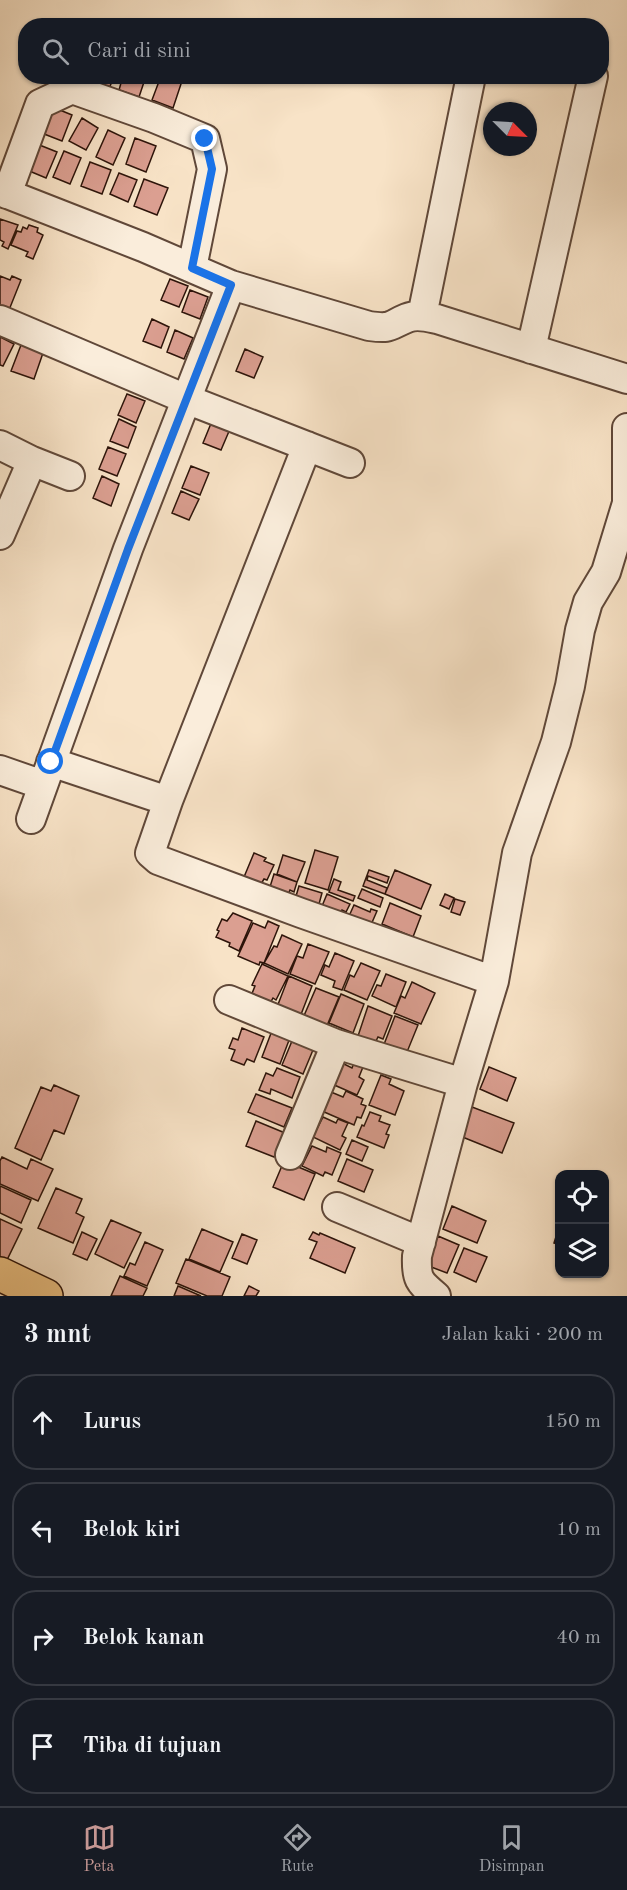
<!DOCTYPE html>
<html lang="id">
<meta charset="utf-8">
<style>
body{margin:0;font-family:"Old Standard TT",serif;background:#20242c;color:#f1f3f6}
.controls{position:absolute;right:18px;bottom:18px;display:grid;overflow:hidden;border-radius:12px;box-shadow:0 2px 4px #0004}
.controls button{width:54px;height:54px;display:grid;place-items:center;padding:0;border:0;border-bottom:2px solid #363941;background:#171b24;color:#f1f3f6;font:30px sans-serif}
.compass{position:absolute;left:483px;top:102px;width:54px;height:54px;border-radius:50%;background:#171b24;box-shadow:0 2px 4px #0004;rotate:114deg}
.stop{position:absolute;width:18px;height:18px;margin:-14px;border:4px solid #1a73e8;border-radius:50%;background:#fff}
.stop.end{background:#1a73e8;border-color:#fff;box-shadow:0 2px 6px #0008}
.list{margin:0;padding:0;list-style:none}
h2{display:flex;justify-content:space-between;align-items:center;height:78px;margin:0;padding:0 24px;font-size:26px}
h2 small{font-size:20px;font-weight:400;color:#9ea1a6}
.list li{display:grid;grid-template-columns:39px 1fr auto;gap:18px;align-items:center;box-sizing:border-box;height:96px;margin:0 12px 12px;padding:0 12px;border:2px solid #363941;border-radius:24px}
.list b{display:block;font-size:22px;white-space:nowrap}
.list em{font-size:20px;font-style:normal;color:#9ea1a6}
.icon{flex:none;width:33px;height:33px;fill:none;stroke:currentColor;stroke-width:2;stroke-linecap:round;stroke-linejoin:round}
.map{position:relative;flex:none;width:627px;height:1296px;overflow:hidden}
.search{position:absolute;background:#171b24;box-shadow:0 2px 4px #0004;left:18px;right:18px;top:18px;height:66px;display:flex;align-items:center;gap:15px;box-sizing:border-box;padding:0 21px;border-radius:24px;color:#9ea1a6;font-size:22px}
.sheet{height:510px;background:#171b24}
nav{display:flex;justify-content:space-around;align-items:center;box-sizing:border-box;height:84px;border-top:2px solid #363941;background:#171b24;font-size:16px;color:#9ea1a6}
nav a{display:grid;justify-items:center;gap:3px}
nav .on{color:#c59692}
.map>svg:first-child{display:block}
</style>
<div class="map">
<svg width="627" height="1296" viewBox="0 0 627 1296">
<rect width="100%" height="100%" fill="#f8e3c7"/>
<filter id="stains"><feTurbulence type="fractalNoise" baseFrequency=".00333" numOctaves="4"/><feColorMatrix values="0 0 0 0 .2 0 0 0 0 .09 0 0 0 0 .02 0 0 0 .5 -.17"/></filter>
<radialGradient id="worn" r=".72"><stop offset=".6" stop-color="#630" stop-opacity="0"/><stop offset="1" stop-color="#630" stop-opacity=".3"/></radialGradient>
<path fill="#db9f91" stroke="#2d140a" stroke-width="1.5" d="M94,76h20l-5,13 -17,-7z
M123,76h23l-7,21 -20,-7z
M161,76h9l12,5 -9,27 -21,-8z
M50,106l22,9 -10,26 -23,-9z
M82,118l16,10 -12,22 -17,-9z
M108,130l17,8 -12,27 -17,-8z
M135,138l21,8 -10,26 -20,-8z
M37,144l20,8 -11,26 -19,-8z
M64,151l17,7 -11,26 -17,-7z
M90,162l21,8 -9,24 -21,-8z
M119,173l18,7 -9,22 -18,-8z
M144,179l24,9 -11,27 -23,-9z
M0,219l18,6 -10,24 -6,-3 2,-4 -4,-2z
M29,225l9,3 -1,4 6,3 -10,24 -7,-3 2,-4 -17,-7 6,-14 4,1 2,-5 4,2z
M0,276l10,4 2,-4 9,4 -12,30 -9,-4z
M170,279l18,7 -9,21 -18,-7z
M190,290l18,7 -8,22 -18,-7z
M152,319l17,8 -8,21 -18,-7z
M175,330l18,8 -9,21 -17,-7z
M0,337l14,7 -11,22 -3,-1z
M21,345l22,8 -9,26 -23,-8z
M245,349l18,8 -9,21 -18,-7z
M127,394l18,7 -9,22 -18,-8z
M119,419l17,8 -8,21 -18,-7z
M212,421l18,8 -9,21 -18,-7z
M108,447l18,7 -9,22 -18,-7z
M191,466l18,7 -9,22 -18,-7z
M102,476l17,8 -8,22 -18,-8z
M181,491l18,8 -10,21 -17,-7z
M315,850l23,7 -10,33 -23,-7z
M254,853l12,5 -2,3 10,4 -7,15 -3,-1 -3,5 -17,-7z
M283,855l22,7 -8,20 -20,-8z
M369,870l20,7 -2,6 -19,-7 -1,4 20,8 -2,6 -22,-8z
M395,870l36,15 -10,24 -36,-15z
M274,874l23,8 -3,10 -4,-2 -3,7 -18,-7z
M334,879l7,3 -3,8 17,6 -2,5 -24,-9z
M299,886l23,7 -3,11 -16,-5 -9,4z
M362,889l21,9 -3,9 -22,-9z
M327,894l23,10 -4,8 -4,-2 -4,8 -18,-7z
M445,894l9,4 -5,11 -9,-4z
M455,899l10,3 -5,13 -9,-3z
M390,903l31,13 -8,21 -31,-13z
M354,905l16,7 1,-3 6,2 -10,23 -22,-9z
M233,913l19,8 -13,30 -10,-5 1,-3 -14,-6 3,-6 -2,-1 5,-11 5,2z
M268,921l11,5 -15,37 -4,-1 -1,3 -21,-9 15,-33 12,5z
M282,935l20,9 -14,30 -24,-11 10,-17 3,1z
M308,944l21,8 -14,32 -25,-10 7,-18 6,2z
M335,953l19,8 -12,29 -9,-3 2,-6 -14,-6 4,-10 4,2z
M361,963l19,8 -13,29 -23,-10 6,-15 4,2z
M262,964l26,12 -12,24 -3,-2 -4,7 -18,-9 4,-10 -3,-1z
M386,974l20,8 -10,25 -24,-11 5,-11 4,1z
M289,976l23,10 -12,31 -23,-10z
M412,982l23,11 -14,31 -27,-11 7,-17 4,2z
M316,988l23,9 -13,31 -23,-10z
M341,994l23,10 -11,29 -24,-10z
M368,1006l24,10 -9,23 -5,-2 -3,6 -17,-7z
M395,1016l23,9 -11,27 -24,-5z
M242,1028l22,9 -10,25 -7,-3 -3,6 -13,-5 4,-10 -6,-2 4,-10 5,2z
M273,1028l18,7 -11,29 -18,-7z
M292,1041l21,9 -10,24 -21,-9z
M342,1063l10,5 2,-5 9,4 -4,10 5,3 -7,15 -25,-11z
M489,1067l27,11 -9,23 -27,-12z
M277,1068l23,9 -8,21 -21,-9 -1,5 -11,-4 7,-17 7,3z
M381,1075l10,4 -2,5 15,7 -9,24 -26,-10z
M54,1085l25,11 -15,38 -10,-4 -13,30 -26,-12 26,-61 10,4z
M346,1091l17,8 -2,5 5,2 -5,12 -4,-1 -3,8 -32,-14 9,-19 12,5z
M256,1094l36,14 -8,19 -36,-15z
M472,1107l42,16 -12,30 -42,-17z
M370,1112l11,4 -2,5 11,4 -4,9 3,1 -5,13 -27,-11 5,-12 2,1z
M323,1117l13,6 2,-4 10,4 -6,13 4,2 -6,12 -27,-13z
M256,1121l29,12 -11,24 -28,-11z
M352,1140l16,7 -6,14 -16,-7z
M312,1146l14,6 1,-5 14,6 -9,22 -7,-3 -2,4 -21,-10z
M2,1157l25,12 4,-10 22,10 -15,32 -38,-17v-23z
M347,1159l26,11 -9,22 -26,-11z
M284,1161l31,13 -11,26 -31,-13z
M0,1186l31,14 -10,23 -21,-10z
M56,1188l26,11 -6,14 8,4 -11,26 -35,-15z
M452,1206l34,15 -9,22 -34,-14z
M0,1219l22,10 -17,35 -5,-2z
M111,1220l30,13 -17,35 -29,-14z
M560,1224v21l-6,-2z
M202,1229l31,13 -13,30 -31,-13z
M82,1232l15,7 -10,21 -14,-6z
M313,1232l6,3 1,-2 35,15 -10,25 -35,-15 7,-16 -8,-3z
M242,1234l15,6 -10,24 -15,-6z
M438,1236l21,9 -12,28 -21,-8z
M145,1242l18,8 -16,36 -23,-10 6,-13 5,2z
M464,1248l23,9 -11,25 -22,-10z
M186,1259l44,18 -8,19h-15l-31,-13z
M120,1276l27,12 -4,8h-32z
M178,1286l23,10h-27z
M249,1286l10,5 -3,5h-12z"/>
<g fill="none" stroke-linecap="round" stroke-linejoin="round">
<g stroke="#604839" stroke-width="32">
<path id="minor" d="M0,191l143,56 88,38 138,41c23,3 19,0 38,-8 10,-4 21,-1 30,1l190,60
M7,194l33,-90 32,-15 82,29 51,21 7,30 -20,99
M422,316l49,-240
M0,320l186,79 164,64
M531,349l62,-273
M0,445l32,16 38,15
M307,446l-139,355 -18,52 8,7 143,53 193,68
M0,535l32,-74
M51,762l117,39
M0,770l43,15
M31,819l97,-270 103,-264
M229,1000l107,44 127,39
M290,1155l46,-111
M337,1207l84,35
M436,1296c-17,-14 -20,-17 -19,-40l46,-173 31,-102 23,-128 39,-111 14,-56 10,-56 8,-28 18,-30 21,-69v-75"/>
</g>
<g stroke="#2d140a" stroke-width="36">
<path id="major" d="M0,1274l46,22"/>
</g>
<use href="#minor" stroke="#faeddb" stroke-width="28"/>
<use href="#major" stroke="#ecc284" stroke-width="33"/>
</g>
<g fill="none" stroke-linecap="round" stroke-linejoin="round">
<path stroke="#1a73e8" stroke-width="8" d="M51,762l77,-213 103,-264 -39,-17 20,-99 -7,-30"/>
</g>
<rect width="100%" height="100%" filter="url(#stains)"/>
<rect width="100%" height="100%" fill="url(#worn)"/>
</svg>
<div class="controls">
<button><svg class="icon" aria-label="locate" viewBox="0 0 24 24"><circle cx="12" cy="12" r="6"/><path d="M12 2v4M12 18v4M2 12h4M18 12h4"/></svg></button>
<button><svg class="icon" aria-label="layers" viewBox="0 0 24 24"><path d="M12 4l9 5-9 5-9-5zM3 14l9 5 9-5"/></svg></button>
</div>
<svg class="compass" viewBox="-18 -18 36 36"><path d="M0-13l5 13h-10z" fill="#e53935"/><path d="M0 13l5-13h-10z" fill="#9ea1a6"/></svg>
<div class="stop" style="left:51px;top:762px"></div>
<div class="stop end" style="left:205px;top:139px"></div>
<div class="search"><svg class="icon" aria-label="search" viewBox="0 0 24 24"><circle cx="10" cy="10" r="6"/><path d="M15 15l6 6"/></svg>Cari di sini</div>
</div>
<section class="sheet">
<h2>3 mnt<small>Jalan kaki · 200 m</small></h2>
<ul class="list">
<li><svg class="icon" aria-label="ahead" viewBox="0 0 24 24"><path d="M12 20V5M6 11l6-6 6 6"/></svg><div><b>Lurus</b></div><em>150 m</em></li>
<li><svg class="icon" aria-label="left" viewBox="0 0 24 24"><path d="M17 20v-9H6M10 6l-5 5 5 5"/></svg><div><b>Belok kiri</b></div><em>10 m</em></li>
<li><svg class="icon" aria-label="right" viewBox="0 0 24 24"><path d="M7 20v-9h11M14 6l5 5-5 5"/></svg><div><b>Belok kanan</b></div><em>40 m</em></li>
<li><svg class="icon" aria-label="arrive" viewBox="0 0 24 24"><path d="M6 21V4h12l-3 4 3 4H6"/></svg><div><b>Tiba di tujuan</b></div></li>
</ul>
</section>
<nav>
<a class="on"><svg class="icon" aria-label="map" viewBox="0 0 24 24"><path d="M3 6l6-2 6 2 6-2v14l-6 2-6-2-6 2zM9 4v14M15 6v14"/></svg>Peta</a>
<a><svg class="icon" aria-label="directions" viewBox="0 0 24 24"><path d="M12 3l9 9-9 9-9-9zM9 14v-3h6M13 9l2 2-2 2"/></svg>Rute</a>
<a><svg class="icon" aria-label="saved" viewBox="0 0 24 24"><path d="M7 4h10v16l-5-4-5 4z"/></svg>Disimpan</a>
</nav>
